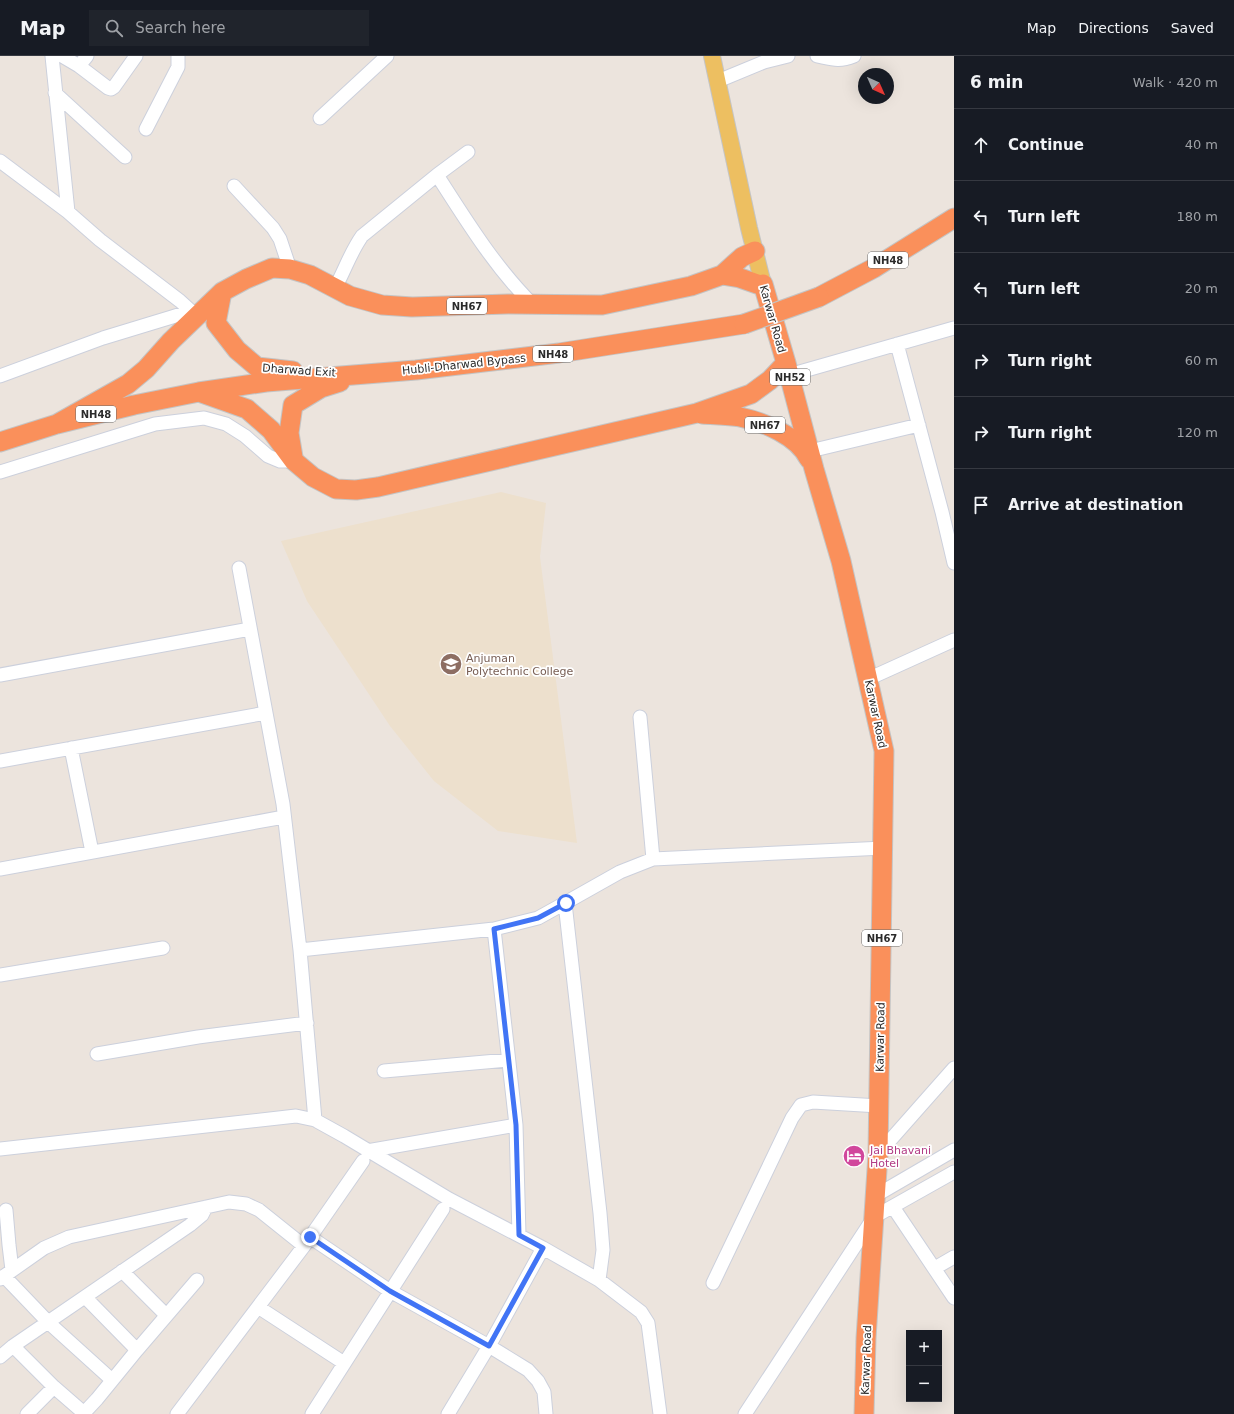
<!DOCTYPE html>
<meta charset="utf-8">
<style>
body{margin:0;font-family:"DejaVu Sans",sans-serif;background:#20242c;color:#f1f3f6}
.controls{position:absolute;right:12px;bottom:12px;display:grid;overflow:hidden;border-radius:0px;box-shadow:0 4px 16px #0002}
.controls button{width:36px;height:36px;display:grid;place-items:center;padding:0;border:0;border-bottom:1px solid #363941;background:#171b24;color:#f1f3f6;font:20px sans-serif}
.compass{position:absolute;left:858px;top:12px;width:36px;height:36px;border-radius:50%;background:#171b24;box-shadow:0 4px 16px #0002;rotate:135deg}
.stop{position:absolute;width:12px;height:12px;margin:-9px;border:3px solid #4174f5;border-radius:50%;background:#fff}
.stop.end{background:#4174f5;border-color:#fff;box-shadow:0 1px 4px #0008}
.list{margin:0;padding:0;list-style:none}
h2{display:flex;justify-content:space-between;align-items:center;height:52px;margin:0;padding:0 16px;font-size:17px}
h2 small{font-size:13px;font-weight:400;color:#9ea1a6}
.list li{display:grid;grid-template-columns:26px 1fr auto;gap:12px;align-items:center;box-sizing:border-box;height:72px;padding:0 16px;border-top:1px solid #363941}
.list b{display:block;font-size:15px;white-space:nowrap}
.list em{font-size:13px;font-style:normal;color:#9ea1a6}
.icon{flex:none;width:22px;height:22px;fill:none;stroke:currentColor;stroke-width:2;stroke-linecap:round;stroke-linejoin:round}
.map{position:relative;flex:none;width:954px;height:1358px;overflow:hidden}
header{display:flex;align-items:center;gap:24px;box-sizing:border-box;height:56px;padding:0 20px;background:#171b24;border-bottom:1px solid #363941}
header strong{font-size:19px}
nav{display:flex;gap:22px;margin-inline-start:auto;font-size:14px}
.search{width:280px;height:36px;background:#20242c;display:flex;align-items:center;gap:10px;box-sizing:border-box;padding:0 14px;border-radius:0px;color:#9ea1a6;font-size:15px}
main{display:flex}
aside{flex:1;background:#171b24}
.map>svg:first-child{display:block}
</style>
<header>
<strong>Map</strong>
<div class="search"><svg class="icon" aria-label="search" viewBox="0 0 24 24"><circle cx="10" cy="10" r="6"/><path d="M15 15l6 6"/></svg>Search here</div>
<nav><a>Map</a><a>Directions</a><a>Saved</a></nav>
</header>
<main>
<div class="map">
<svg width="954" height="1358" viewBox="0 0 954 1358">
<rect width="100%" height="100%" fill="#ece4dd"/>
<path fill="#ede0cd" d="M501,436l45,11 -6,54 37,286 -79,-12 -64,-50 -44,-55 -83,-125 -26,-60z"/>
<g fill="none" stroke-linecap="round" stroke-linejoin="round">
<g stroke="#ccd0dc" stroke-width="15">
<path id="minor" d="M52,0l16,156
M62,0l17,10 29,22 3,1 3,-2 22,-31
M817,0c15,3 22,6 37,0
M79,10l8,-10
M718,25l46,-19 24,-6
M55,37l70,64
M320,62l67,-62
M146,73l32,-62v-11
M0,105l68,51 32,28 80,61 11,10
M437,119c29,45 57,91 95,129
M234,130l39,42 7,11 10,30
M335,232c10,-18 15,-35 27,-52l75,-61 31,-23
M897,288l45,168 12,51
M789,319l165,-47
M0,320l103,-38 69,-21 19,-6 7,2
M810,395l109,-26
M0,416l155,-48 49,-6 22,6 19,12 23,20 12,5h14
M239,512l44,236 17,146 15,170
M0,619l250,-46
M868,623l86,-39
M640,661l13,142
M71,692l21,104
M0,705l266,-48
M0,813l284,-52
M565,847l35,310 3,37 -4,30
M494,873l22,196 3,110
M300,894l194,-21 44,-11 27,-15 55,-31 33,-13 231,-11
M0,919l163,-27
M97,998l101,-17 109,-14
M384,1015l124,-11
M0,1093l296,-33 19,4 29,16 105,63 94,49 56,32 42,32 7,11 12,91
M367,1095l149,-26
M878,1098l76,-86
M875,1140l79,-46
M893,1151l61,91
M6,1154l3,35 3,25
M310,1181l80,54 99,55 39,24 10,11 6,11 2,22
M935,1212l19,-11
M122,1215l44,44
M4,1220l45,47 63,57
M0,1223l44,-31 25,-11 160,-35 17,2 13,6 45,36
M713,1227l79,-165 9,-13 12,-3 66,4
M85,1241l52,53
M258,1251l86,56
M13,1290l41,41 31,27
M0,1301l13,-11 177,-121 12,-10 4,-8
M27,1358l27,-27
M83,1358l14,-15 40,-49 60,-70
M177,1358l127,-168 59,-85
M312,1358l131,-205
M448,1358l41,-68 54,-98
M745,1358l129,-197 80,-45"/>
</g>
<g stroke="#c4c4c4" stroke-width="18">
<path id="major" d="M712,0l37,172 14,56"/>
</g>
<g stroke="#c4c4c4" stroke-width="21">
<path id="highway" d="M722,219l18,3 20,7 3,-1 23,79 28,106 27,92 43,190 -6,403 -12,184 -2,76
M222,236l-6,31 21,27 20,17 36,4
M819,241l55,-29 80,-50
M202,337l45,16 24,21 23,31 19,16 23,12 20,1 22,-3 319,-74 54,-19 19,-14 16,-17
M702,358c13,1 26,1 38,3 24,5 58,19 69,42
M57,368l71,-40 18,-15 25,-28 51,-49 24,-13 26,-11 18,1 20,6 40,21 32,9 30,2 96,-3 94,1 89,-19 31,-11 20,-18 13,-6
M0,386l57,-18 77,-19 65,-13 67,-10 150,-12 143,-17 185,-29
M293,401l-4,-24 4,-28 28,-17 19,-6"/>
</g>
<use href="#minor" stroke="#fff" stroke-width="13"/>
<use href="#major" stroke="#edbf61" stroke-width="16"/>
<use href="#highway" stroke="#fa905b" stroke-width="19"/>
<g stroke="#c4c4c4" stroke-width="21" stroke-linecap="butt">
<path id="highway-bridge" d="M744,268l75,-27"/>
</g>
<use href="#highway-bridge" stroke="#fa905b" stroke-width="19"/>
</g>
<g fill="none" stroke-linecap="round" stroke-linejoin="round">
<path stroke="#4174f5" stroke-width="5" d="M310,1181l80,54 99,55 54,-98 -24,-13 -3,-110 -22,-196 44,-11 28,-15"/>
</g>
<defs>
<g id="university-disc" transform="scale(1.15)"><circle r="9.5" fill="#8d6e63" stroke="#fff"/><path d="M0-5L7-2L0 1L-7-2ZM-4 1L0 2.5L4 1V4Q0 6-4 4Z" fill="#fff"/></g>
<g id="hotel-disc" transform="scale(1.15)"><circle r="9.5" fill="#d1479c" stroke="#fff"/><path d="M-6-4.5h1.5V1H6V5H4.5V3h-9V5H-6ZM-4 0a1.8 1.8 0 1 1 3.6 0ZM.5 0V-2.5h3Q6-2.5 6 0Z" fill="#fff"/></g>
</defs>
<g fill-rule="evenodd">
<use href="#university-disc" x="451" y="608"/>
<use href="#hotel-disc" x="854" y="1100"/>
</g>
<g text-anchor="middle" stroke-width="3.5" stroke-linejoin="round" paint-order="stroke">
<g fill="#fff" stroke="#6b6b6b" stroke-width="1">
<rect x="868" y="196" width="40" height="16" rx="3"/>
<rect x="447" y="242" width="40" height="16" rx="3"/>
<rect x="533" y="290" width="40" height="16" rx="3"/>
<rect x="770" y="313" width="40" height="16" rx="3"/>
<rect x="76" y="350" width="40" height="16" rx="3"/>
<rect x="745" y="361" width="40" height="16" rx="3"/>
<rect x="862" y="874" width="40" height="16" rx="3"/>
</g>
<g font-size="10" font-weight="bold" fill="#2b2b2b">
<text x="888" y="208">NH48</text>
<text x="467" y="254">NH67</text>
<text x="553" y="302">NH48</text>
<text x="790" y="325">NH52</text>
<text x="96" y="362">NH48</text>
<text x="765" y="373">NH67</text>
<text x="882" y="886">NH67</text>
</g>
<g font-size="11" fill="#2b2b2b" stroke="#fff">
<text transform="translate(773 263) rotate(74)" y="4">Karwar Road</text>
<text transform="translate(464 308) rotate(-6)" y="4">Hubli-Dharwad Bypass</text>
<text transform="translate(299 314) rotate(4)" y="4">Dharwad Exit</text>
<text transform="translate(876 658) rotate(78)" y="4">Karwar Road</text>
<text transform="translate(880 981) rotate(-89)" y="4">Karwar Road</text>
<text transform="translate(866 1304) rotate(-88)" y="4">Karwar Road</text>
</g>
<g font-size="11" fill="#785e54" stroke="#fff" text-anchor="start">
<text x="466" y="606">Anjuman<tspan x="466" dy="13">Polytechnic College</tspan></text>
</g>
<g font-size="11" fill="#b23c85" stroke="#fff" text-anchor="start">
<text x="870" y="1098">Jai Bhavani<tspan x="870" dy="13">Hotel</tspan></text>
</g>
</g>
</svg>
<div class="controls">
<button>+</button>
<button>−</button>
</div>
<svg class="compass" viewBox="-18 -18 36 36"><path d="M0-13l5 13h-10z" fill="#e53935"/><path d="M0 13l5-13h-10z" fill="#9ea1a6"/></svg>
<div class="stop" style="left:566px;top:847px"></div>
<div class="stop end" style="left:310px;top:1181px"></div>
</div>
<aside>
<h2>6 min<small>Walk · 420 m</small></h2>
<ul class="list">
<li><svg class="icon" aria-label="ahead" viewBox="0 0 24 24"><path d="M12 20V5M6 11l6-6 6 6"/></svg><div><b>Continue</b></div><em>40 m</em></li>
<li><svg class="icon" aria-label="left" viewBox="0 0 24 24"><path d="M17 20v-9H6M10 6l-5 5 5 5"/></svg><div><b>Turn left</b></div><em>180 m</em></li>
<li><svg class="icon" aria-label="left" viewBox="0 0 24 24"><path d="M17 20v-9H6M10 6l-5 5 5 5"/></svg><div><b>Turn left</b></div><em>20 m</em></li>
<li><svg class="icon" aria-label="right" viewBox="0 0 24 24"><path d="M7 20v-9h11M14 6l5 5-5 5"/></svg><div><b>Turn right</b></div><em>60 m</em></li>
<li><svg class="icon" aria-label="right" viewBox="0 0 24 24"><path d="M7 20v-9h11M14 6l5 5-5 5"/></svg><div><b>Turn right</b></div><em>120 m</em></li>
<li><svg class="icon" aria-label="arrive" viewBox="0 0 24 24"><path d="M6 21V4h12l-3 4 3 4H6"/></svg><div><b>Arrive at destination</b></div></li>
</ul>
</aside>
</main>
